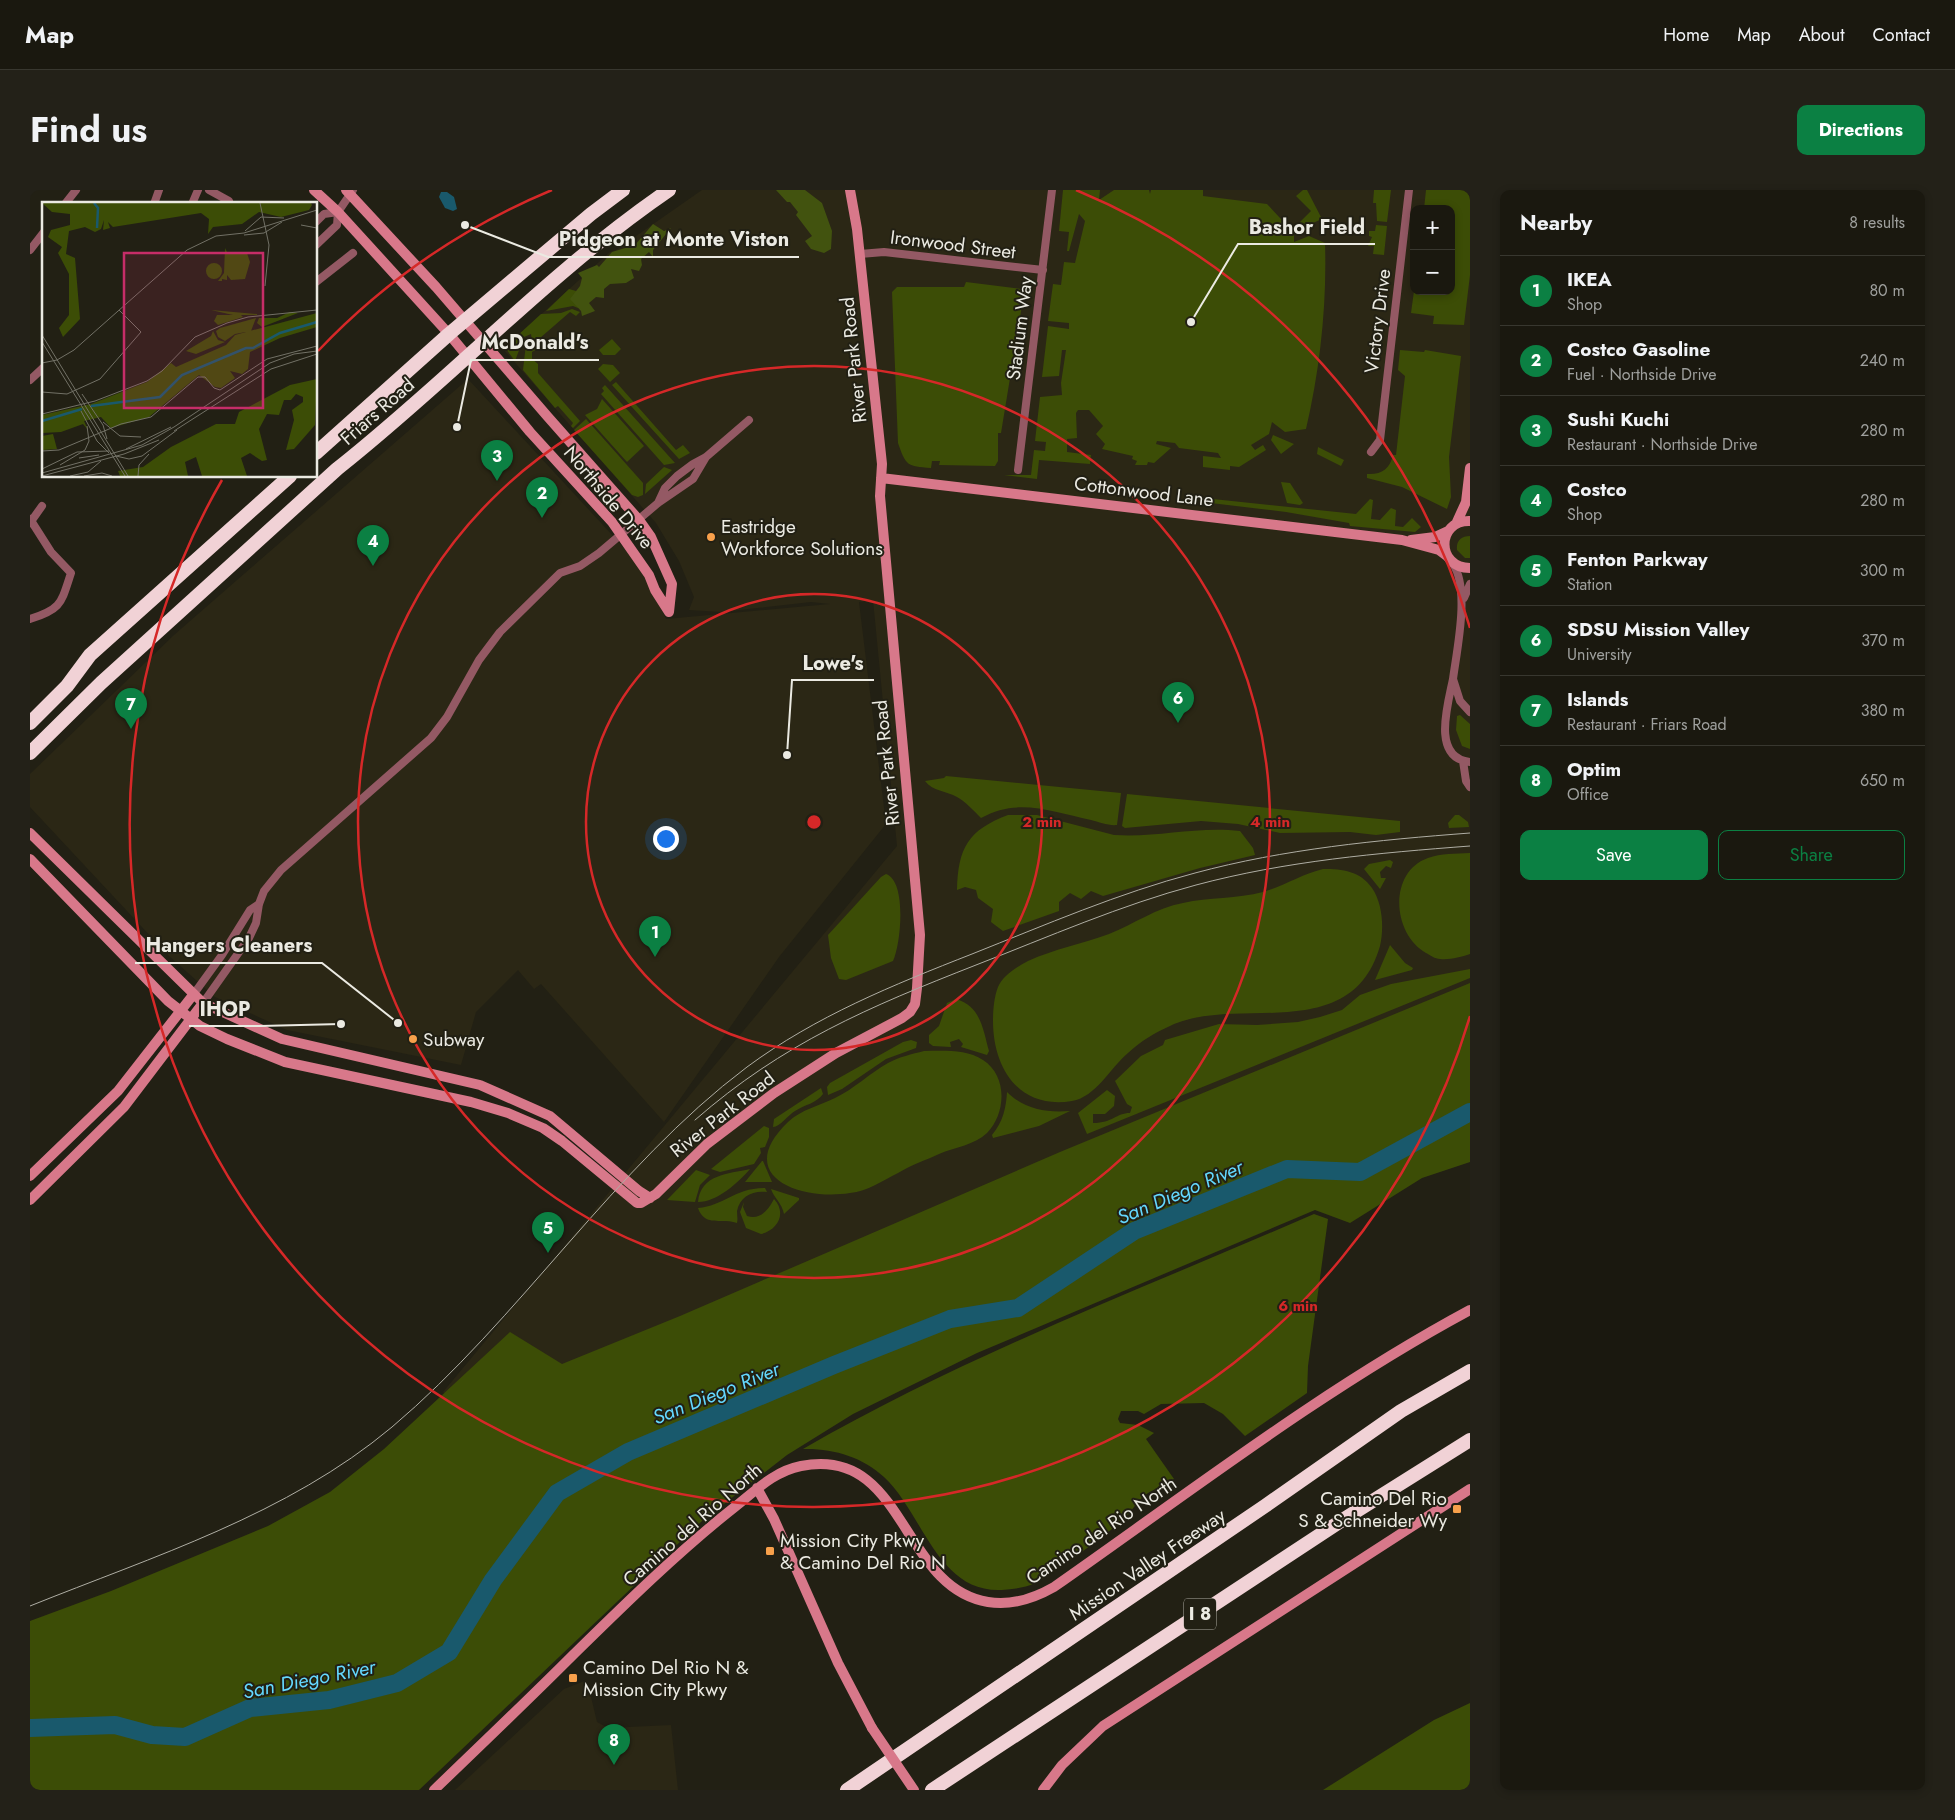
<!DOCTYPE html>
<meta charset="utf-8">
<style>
body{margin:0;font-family:Jost,sans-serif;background:#232118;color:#f1f3f6}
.controls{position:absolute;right:15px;top:15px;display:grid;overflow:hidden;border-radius:10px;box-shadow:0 2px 8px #0003}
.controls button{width:45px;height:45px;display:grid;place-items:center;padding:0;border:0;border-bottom:1px solid #38372f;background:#1a180f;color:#f1f3f6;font:25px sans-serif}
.you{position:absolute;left:635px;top:648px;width:18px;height:18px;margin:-12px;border:4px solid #fff;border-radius:50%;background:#1a73e8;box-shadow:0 0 0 8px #1a73e833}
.badge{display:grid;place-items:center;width:32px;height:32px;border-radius:50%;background:#0b8043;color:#fff;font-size:16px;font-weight:700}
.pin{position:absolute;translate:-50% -41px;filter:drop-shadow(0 1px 2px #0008)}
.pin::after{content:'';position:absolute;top:26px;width:18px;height:15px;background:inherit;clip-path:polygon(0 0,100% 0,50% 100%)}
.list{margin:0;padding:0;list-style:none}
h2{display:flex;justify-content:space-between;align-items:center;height:65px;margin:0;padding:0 20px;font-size:21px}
h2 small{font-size:16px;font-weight:400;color:#9fa09e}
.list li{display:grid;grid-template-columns:32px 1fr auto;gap:15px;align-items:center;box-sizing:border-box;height:70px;padding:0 20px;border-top:1px solid #38372f}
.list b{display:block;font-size:19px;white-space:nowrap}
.list p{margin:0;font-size:16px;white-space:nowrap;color:#9fa09e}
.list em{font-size:16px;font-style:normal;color:#9fa09e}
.actions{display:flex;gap:10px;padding:15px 20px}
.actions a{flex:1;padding:11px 0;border:1px solid #0b8043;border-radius:10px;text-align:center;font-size:18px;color:#0b8043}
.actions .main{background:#0b8043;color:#fff}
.map{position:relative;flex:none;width:1440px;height:1600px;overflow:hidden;border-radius:10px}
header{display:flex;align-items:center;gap:30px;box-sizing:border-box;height:70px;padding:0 25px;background:#1a180f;border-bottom:1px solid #38372f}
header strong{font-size:24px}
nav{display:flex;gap:28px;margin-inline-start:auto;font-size:18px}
.intro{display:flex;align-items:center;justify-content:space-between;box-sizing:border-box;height:120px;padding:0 30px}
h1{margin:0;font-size:35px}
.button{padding:12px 22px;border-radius:10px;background:#0b8043;color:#fff;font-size:18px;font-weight:700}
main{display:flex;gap:30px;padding:0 30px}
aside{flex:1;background:#1a180f;border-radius:10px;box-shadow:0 2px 8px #0003}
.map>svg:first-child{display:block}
</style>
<header>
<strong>Map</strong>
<nav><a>Home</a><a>Map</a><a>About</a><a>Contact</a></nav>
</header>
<div class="intro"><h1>Find us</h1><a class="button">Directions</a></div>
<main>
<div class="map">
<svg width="1440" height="1600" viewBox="0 0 1440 1600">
<rect width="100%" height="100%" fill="#222014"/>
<path fill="#2b2715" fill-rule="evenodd" d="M672,0h768v794l-991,445 -36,-37 454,-546 -24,-246 -14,2 27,222 -107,133 -115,165 -123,-138 -7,5 -16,-19 -42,42 -15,53 -174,-35 -72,-33 -46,-41 -139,-149v-33l144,-139 294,-256 170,184 28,56 164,-15 -19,-2 -90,10 -32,-2 5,-13 -15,-36 -23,-38 -153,-174 107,-97 6,-2zM1384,19h37v82h-37z
M557,1490l10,42 11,6 63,-3 7,65h-223l109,-101z"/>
<path fill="#3c4d06" d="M1033,0h37l-1,10 15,-10h35l1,4 1,-4h52v6l64,8 27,29v9l15,-6 16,7c2,62 -5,126 -19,186l-21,3 -13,-10 -3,12 -18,11 4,5 8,-5 3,5 -27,17 -9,-1v4l-27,-3v-11l18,2 -3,-5 -39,-5 -4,-5 -18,-2 -1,3 15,4 -17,15 -6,-1 -1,3h-12l2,-4 -5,-2 1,-3 -31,-7 3,-5 -9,-10 7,-8 -14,-16h-11l-2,3 1,25 -10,1v13l24,3 -1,9 -51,-4 -2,19 -33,-4h27l3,-25 11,1 1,-9 -11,-1 5,-44 22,-2 -1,-12 5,-33h-4l-3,26 -17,1 6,-51 21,3v-6l-21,-2 5,-37 8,1 3,-23 11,1 10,-42 -6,-7 -10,37h-2l2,-19 -10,-1z
M1273,0h4l15,29 -25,11 -3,-2 17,-17 -15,-15z
M1344,0h17l-4,32 -10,-1 -1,-18h-3z
M1396,0h44v85l-6,50 -31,-1 1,-8 -23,-3 3,-22h37v-82h-27z
M1346,35l11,1 -3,29 -11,-1 1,-8h-6l4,-9 -3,-1v-5h6z
M936,92l55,7 3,4 -23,140h-3v28l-3,5 -56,-1 1,-4h-8l-1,7c-24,-2 -25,-2 -33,-25l-6,-151 5,-5h67z
M539,99l7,2 2,17 -5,-2 -27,5z
M542,119l8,3 -4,4 -6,-4 -30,26 -1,10 -7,4v7l6,5v9l42,48 -7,7 -2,-2 2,-3 -15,-17 -3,2 -32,-38 3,-26 6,-4 -1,-6 -7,3 -9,24 -9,-12v-3l35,-32 20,-1z
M582,149l9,10 -6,6h-12l-4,-5z
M1370,160l24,2 1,-2 36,6 -12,101 2,40 -4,12 -45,-22 -35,-9v-4c14,1 23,-5 26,-19h3l9,-79 -7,-6z
M573,174l10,1 7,8 -10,9 -12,-13z
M586,192l60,68 7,-5 7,8 -11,6 -67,-74z
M575,195l70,78 -11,2 -63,-71 3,-3 -2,-3z
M572,209l42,47 -17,16 -42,-47 12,-6z
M556,229l57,64v12l-5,2 -6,-2 -58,-65z
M1243,245l21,9 -13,10 -10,-14z
M1288,257l26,13 -3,6 -24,-12z
M634,277l8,3 -27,24 1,-10z
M1251,292l9,1 13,20 -3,2 -13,-2z
M1164,307l162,17 14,-15 3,1 -2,19 9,1 11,-12 5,2 -1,16 8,1 9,-9 9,9 -6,5 -65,-6 -1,-3 -63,-11 -92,-11z
M1440,346v22h-5l-8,-8c-1,-9 4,-14 13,-14z
M1430,525l10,9v25l-8,-3 -6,-16 1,-14z
M916,586l175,17 -4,32c-8,1 -18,-3 -26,-5 -39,-8 -73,-23 -110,-2 -8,-8 -15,-16 -24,-21 -10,-6 -25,-6 -32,-16l19,-3z
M1097,604l273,27v11l-24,3 -26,-3 -70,1 -42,-9 -37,-3 -76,7 -3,-2z
M978,625h29l77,20c43,3 82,-9 126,-4l13,17 2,7 -55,13 -97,28 -12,-5 -10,8 -11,-6 -11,9v9l-56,20 -12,-9 2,-13 -15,-11 -2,-8 -11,-3 -8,3c1,-42 11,-60 51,-75z
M1425,625h4l9,7 1,5 -20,1 -1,-5z
M1440,663v101c-9,3 -20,6 -30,5 -5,0 -10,-4 -14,-6 -34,-19 -38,-81 2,-95 13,-5 28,-4 42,-5z
M1360,670l3,2 -2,6 -5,-2 -6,6 1,6h5l-6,11 -16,-20 5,-5z
M1293,679c20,0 37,2 49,19 11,16 12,41 8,58 -29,101 -145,48 -210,80 -16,7 -29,15 -42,27 -18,15 -32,44 -56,48 -53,9 -79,-33 -79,-80 0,-10 1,-24 5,-34 5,-12 19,-20 30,-26 26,-12 54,-17 81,-27 25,-10 47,-26 74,-31 26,-6 54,-4 80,-11 21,-6 39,-18 60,-23z
M856,684c21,7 15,70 7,87l-47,19 -7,-1 -8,-21 -3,-23 53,-58z
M1360,755l15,18 8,5 -1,2 -37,10z
M1440,779v9l-383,156 -9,-21 29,-23 8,6 -1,10 -9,8h-12v9c20,0 23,-10 37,-10l2,-6 -5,-3 -12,-23 26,-25 22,-11 2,-5 54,-16 38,1 41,-3 22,-5 22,-7 18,-15 31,-11z
M1440,793v179l-48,16 -72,45 -35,-13 -338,143 -124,61 -66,41 -85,66 -283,269h-389v-169l81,-30 157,-65 62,-34 54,-43 126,-117 52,32 118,-48 380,-164z
M926,809c25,7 27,31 33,52l-2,4 -26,-8 2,-3 -4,-5 -9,3 1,5 -18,-1 -4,-3v-8l10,-9 8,-23z
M881,850l6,2 -1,6 -30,11 -44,30 -14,6 -1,-8 3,-4 73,-41z
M894,861c20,0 42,-2 59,9 25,16 23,54 4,73 -12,12 -32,14 -48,21 -13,6 -28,11 -41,19 -16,8 -30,18 -48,20 -50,8 -118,-17 -62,-71 14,-13 31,-16 47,-24 19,-9 35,-25 53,-35 11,-6 24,-9 36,-12z
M791,898l2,6c-6,9 -19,11 -28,17 -7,4 -15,16 -22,16l1,-8z
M977,902c17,17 39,21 63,19l-31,15 -46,12 -1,-3c11,-13 14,-27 15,-43z
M734,936l5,2v9l-4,10 -5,1 1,5 -7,11 -34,8 -9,-3z
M733,971l9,21h-27l17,-21z
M720,979c-12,14 -33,33 -52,33 3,-28 30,-28 52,-33z
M666,980l14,5 -10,10 -5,17 -28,-2z
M735,998l2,4c-14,-2 -27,4 -30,19 0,4 1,8 0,12 -15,-6 -32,5 -39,-15 26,-2 36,-20 67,-20z
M741,999l28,9v2l-15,14c-2,-11 -10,-16 -13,-25z
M744,1009c13,14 4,31 -13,35l-15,-6 -6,-16 4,-10 -1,5 4,9c14,4 21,-6 27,-17z
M1284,1024l14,5 -20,147 -1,27 -62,43 -22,-22 -19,-11 -43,1 -17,10 -6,-3h-17l-3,8 2,4 18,2 16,8 -8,6 28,40c-8,5 -18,9 -26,14 -10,6 -17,20 -26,28 -22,18 -63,49 -87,62 -10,5 -22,6 -33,7 -65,3 -79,-77 -118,-113 -21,-20 -52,-29 -81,-28 163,-94 339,-160 511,-235z
M1440,1513v87h-147l111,-70z"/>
<path fill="#42530f" d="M746,0h29l17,13 10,28 -1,18 -7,4 -13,-4 -6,-8 7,-5 -16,-21 2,-3 -8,-10h-3z
M623,34l11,7 7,-3 -18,22v7l-4,-5 -8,7 1,6 -3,6 -8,-2 3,9 -8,5 -16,1 -6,5v9l-8,-1 -7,6 6,8 -13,5 -1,-5 -11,-12 10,-13 2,-8 -4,-5 19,-8 2,2 13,-15 23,-7z"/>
<path fill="#19596c" d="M411,2h6l7,5 3,12 -4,2 -8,-3 -6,-11z"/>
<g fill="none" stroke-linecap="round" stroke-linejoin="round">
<path stroke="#19596c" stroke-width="18" d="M0,1538l85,-3 37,10 33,2 65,-29 79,-8 68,-17 52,-31 44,-72 64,-87 71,-41 206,-87 116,-46 68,-11 116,-77 153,-62 73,3 110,-60"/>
<path stroke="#945964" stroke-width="8" d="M179,0l20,11 1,3
M35,14l11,-14
M124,14l5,-14
M162,14l6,-14
M286,32l8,-8 14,-2
M286,55l21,-20 1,-13 15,-22
M0,60l14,-18
M830,64l24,-2 159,18
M286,92l37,-29
M0,190l14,-13
M1341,262l9,-12 29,-250
M988,280l34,-280
M628,313l7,-15 12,-12 16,-12 13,-7 43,-37
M0,329l21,33 20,21c-10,30 -9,36 -41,46
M0,333l12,-17
M1434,408l6,-14
M1423,489c4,-30 17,-90 0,-115
M1440,522l-10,-11 -7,-22c-5,25 -22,79 17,83
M1433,571l3,20 4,6
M163,805l29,-40 28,-45 9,-6
M173,813l46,-65 7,-15 3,-19 5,-13 17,-21 150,-132 16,-21 32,-57 21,-28 60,-59 20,-7 19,-13 59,-50 35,-24 13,-22"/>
<path stroke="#d8788a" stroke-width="10" d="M284,0l24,22 111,122 81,98 82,90 37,53 6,15 14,22
M316,0l90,97 112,130 91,103 12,17 21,47 -3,28
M851,288l521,62 37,10 8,6
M1440,331c-34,-1 -34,47 0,47
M1426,334l10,-22 4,-34
M1381,350l24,-3 13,-6
M0,643l173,170 79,36 198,46 70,31 89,75 11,7
M0,669l138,142 32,25 27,13 58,23 186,40 37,11 35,15 19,13 75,62h4l15,-9 51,-50 67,-51 62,-40 66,-35 8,-6 5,-8 2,-16 3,-53 -40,-439 2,-32 -25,-235 -7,-39
M0,986l88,-85 75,-96
M0,1010l94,-93 79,-104
M727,1298l17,31 64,144 34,65
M404,1600c47,-45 94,-90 140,-136 52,-51 105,-103 162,-148 20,-16 39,-35 65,-40 105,-21 99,122 187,136 24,4 45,-3 66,-15 136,-95 269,-198 416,-277
M1013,1600l19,-25 41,-39 367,-237"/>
<path stroke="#f1d2d6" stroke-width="14" d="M286,263l133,-119 142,-120 32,-24
M0,533l37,-37 23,-31 200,-179
M0,563l71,-70 236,-214c113,-89 212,-197 332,-279
M817,1600l418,-284 136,-95 69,-40
M902,1600l412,-271 126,-79"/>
<path stroke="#afaea4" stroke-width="1" d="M665,930c88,-77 174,-113 281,-155 72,-28 145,-60 220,-80 90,-24 182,-32 274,-39
M0,1416c124,-50 257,-91 362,-179 128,-108 222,-260 355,-360 69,-51 146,-82 225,-113 73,-29 147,-61 223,-81 89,-24 183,-33 275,-40"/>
<path stroke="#d8788a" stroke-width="10" d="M842,1538l42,62"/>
</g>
<g fill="none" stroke="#d62828" stroke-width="2.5">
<circle cx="784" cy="632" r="228"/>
<circle cx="784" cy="632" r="456"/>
<path d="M1440 826A684 684 0 1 1 192 290M288 161A684 684 0 0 1 522 0M1046 0A684 684 0 0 1 1440 438"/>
</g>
<g fill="#f8a04b" stroke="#222014" stroke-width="2">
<circle cx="681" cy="347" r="5"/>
<circle cx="383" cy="849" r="5"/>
<rect x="1422" y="1314" width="10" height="10" rx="2.5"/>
<rect x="735" y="1356" width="10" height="10" rx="2.5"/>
<rect x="538" y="1483" width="10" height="10" rx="2.5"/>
</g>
<g text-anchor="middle" stroke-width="4" stroke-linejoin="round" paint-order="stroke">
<rect fill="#222014" stroke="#afada4" stroke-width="1" x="1154" y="1408.5" width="32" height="31" rx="4"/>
<g font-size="18" font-weight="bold" fill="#ebeae2">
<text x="1170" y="1430">I 8</text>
</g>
<g font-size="19" fill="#ebeae2" stroke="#222014">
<text transform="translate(923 54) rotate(7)" y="7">Ironwood Street</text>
<text transform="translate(1347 131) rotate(-83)" y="7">Victory Drive</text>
<text transform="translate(989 138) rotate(-83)" y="7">Stadium Way</text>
<text transform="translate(823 170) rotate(-96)" y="7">River Park Road</text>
<text transform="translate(347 221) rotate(-41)" y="7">Friars Road</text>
<text transform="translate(1114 301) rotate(7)" y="7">Cottonwood Lane</text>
<text transform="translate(579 307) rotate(50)" y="7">Northside Drive</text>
<text transform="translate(856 573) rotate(-96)" y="7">River Park Road</text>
<text transform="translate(692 924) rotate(-38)" y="7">River Park Road</text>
<text transform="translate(662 1334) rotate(-41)" y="7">Camino del Rio North</text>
<text transform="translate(1071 1340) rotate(-34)" y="7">Camino del Rio North</text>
<text transform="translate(1117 1374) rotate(-34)" y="7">Mission Valley Freeway</text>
</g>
<g font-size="19" fill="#ebeae2" stroke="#222014" text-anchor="start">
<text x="691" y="343">Eastridge<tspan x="691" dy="22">Workforce Solutions</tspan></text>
<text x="393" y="856">Subway</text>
<text x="1417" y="1315" text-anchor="end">Camino Del Rio<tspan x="1417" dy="22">S &amp; Schneider Wy</tspan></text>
<text x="750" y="1357">Mission City Pkwy<tspan x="750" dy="22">&amp; Camino Del Rio N</tspan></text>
<text x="553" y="1484">Camino Del Rio N &amp;<tspan x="553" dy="22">Mission City Pkwy</tspan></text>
</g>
<g font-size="20" font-style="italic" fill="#64d8fe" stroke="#222014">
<text transform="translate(1150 1002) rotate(-23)" y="7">San Diego River</text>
<text transform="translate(686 1203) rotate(-22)" y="7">San Diego River</text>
<text transform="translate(279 1489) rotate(-11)" y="7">San Diego River</text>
</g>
</g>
<g transform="translate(12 12)">
<rect width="275" height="275" fill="#222014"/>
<path d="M0,1h269l1,2 -3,5 -28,7 -22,-5 -17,12 -29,3 -5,7 1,-15 -8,-6 -88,14 -5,-5 2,6 -7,2 1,-10 -3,9 -6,3 -10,-5 -16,4 -3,23 9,4 5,61 -17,18 -4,-9 10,-13v-41l-11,-21 4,-6 -14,-10 3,-7 19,-5v-11l-18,-2zM183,46l3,6 19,-1 3,9 -5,17 -14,1 -4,-5v5l-5,-1v2h-4l6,-8zM164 69a8 8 0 1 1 16 0a8 8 0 1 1-16 0ZM169,108l46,4v1h-16l2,2 -25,8 -4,-4 3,-6h16zM248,110l8,1 -36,14 -5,-4 2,-5h18zM275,111v14l-37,11 -30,14 -2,17 -6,5 -12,-3 5,7 -14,10 -6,-1 -16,-12 -50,42 -38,11 -10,-11 -17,4 4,9 -5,-6 -22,8 -19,1v-18l49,-11 56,-22 24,-19 5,4 50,-22 9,-10zM214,116l-5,13 -16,3 -10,7 -7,-4 -2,-6 4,-3zM171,129l5,9 7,2 -29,12 -10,-3 25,-15zM275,177l-2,46 -21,24 -8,1 8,-30 -2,-10 11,-8v-5l-7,-3 -5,6h-7l-5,15 -12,-1 -8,15 8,31 -5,1 -12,-8 -9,5 6,18h-45l-6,-19 -11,5 3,14h-68l-2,-5 25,-4 28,-20 45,-23h19l4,-12 51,-27zM11,232l4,15 -15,1v-14z" fill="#3c4d06"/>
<path fill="none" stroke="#19596c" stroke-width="2.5" d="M52,1l4,5 -1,20M49,204l69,-9 22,-22 64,-27h7l27,-15 37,-11M0,219l40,-12"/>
<path fill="none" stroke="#727166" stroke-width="1" d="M218,1l9,42 -4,41M259,23l16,3M203,29l16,-14 23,1M202,33l20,-2 18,-11M0,133l86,141M0,140l83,134M0,161l15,-3 17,-10 113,-100 29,-14 28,-3 73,-23M0,190l25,2 33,-15 41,-47 -22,-22M40,192l21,31 4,14M39,209l16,30 12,12M0,212l53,-13 52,-20 15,-10 33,-34 32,-14 21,-6 69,-7M61,220l17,14 21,1M132,229l97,-62 46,-15M84,247l45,-22M0,249l17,-1 62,-26 30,-7 47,-40h7l9,11 6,2 47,-31 50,-13M74,254l13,3 13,-3 35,-26M37,256l20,-3M18,263l25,-15 4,-9 -2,-15M0,267l35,-17 32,-1M0,271l100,-28 32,-18 96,-64 24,-9 23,-3M0,274l82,-22 35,-14M28,274l18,-4 13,-11M42,274l18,-3 10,3M96,274l1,-11 10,-11"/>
<path fill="#c62d68" fill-opacity="0.15" stroke="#c62d68" stroke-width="2.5" d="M82,51h139v155h-139z"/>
<rect width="275" height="275" fill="none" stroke="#ebeae2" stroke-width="2.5"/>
</g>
<circle cx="784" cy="632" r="8" fill="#d62828" stroke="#222014" stroke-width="2.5"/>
<g font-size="15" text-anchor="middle" font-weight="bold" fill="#d62828" stroke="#222014" stroke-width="4" stroke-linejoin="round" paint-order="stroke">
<text x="1012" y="637">2 min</text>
<text x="1240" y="637">4 min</text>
<text x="1268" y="1121">6 min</text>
</g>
<path fill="none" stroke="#ebeae2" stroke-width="2" d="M1161 132L1208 54H1345M435 35L518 67H769M427 237L441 170H569M757 565L762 490H844M368 833L292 773H105M311 834L230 836H159"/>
<g fill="#ebeae2" stroke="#222014" stroke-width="2">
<circle cx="1161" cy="132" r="5"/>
<circle cx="435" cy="35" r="5"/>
<circle cx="427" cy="237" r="5"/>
<circle cx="757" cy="565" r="5"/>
<circle cx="368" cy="833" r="5"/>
<circle cx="311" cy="834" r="5"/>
</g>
<g font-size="20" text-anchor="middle" font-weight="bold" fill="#ebeae2" stroke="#222014" stroke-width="4" stroke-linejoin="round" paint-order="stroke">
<text x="1277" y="44">Bashor Field</text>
<text x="644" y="56">Pidgeon at Monte Viston</text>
<text x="505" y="159">McDonald's</text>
<text x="803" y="480">Lowe's</text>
<text x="199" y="762">Hangers Cleaners</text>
<text x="195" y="826">IHOP</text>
</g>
</svg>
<div class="controls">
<button>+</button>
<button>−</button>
</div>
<div class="you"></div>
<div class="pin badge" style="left:625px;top:767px">1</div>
<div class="pin badge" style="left:512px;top:328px">2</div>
<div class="pin badge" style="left:467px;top:291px">3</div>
<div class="pin badge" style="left:343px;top:376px">4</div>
<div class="pin badge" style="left:518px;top:1063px">5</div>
<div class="pin badge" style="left:1148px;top:533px">6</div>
<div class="pin badge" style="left:101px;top:539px">7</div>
<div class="pin badge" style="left:584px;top:1575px">8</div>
</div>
<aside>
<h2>Nearby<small>8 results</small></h2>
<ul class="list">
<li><span class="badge">1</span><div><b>IKEA</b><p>Shop</p></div><em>80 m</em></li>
<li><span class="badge">2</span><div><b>Costco Gasoline</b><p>Fuel · Northside Drive</p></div><em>240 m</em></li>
<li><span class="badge">3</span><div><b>Sushi Kuchi</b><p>Restaurant · Northside Drive</p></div><em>280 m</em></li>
<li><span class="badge">4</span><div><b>Costco</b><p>Shop</p></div><em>280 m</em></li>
<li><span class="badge">5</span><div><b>Fenton Parkway</b><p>Station</p></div><em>300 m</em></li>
<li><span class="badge">6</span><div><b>SDSU Mission Valley</b><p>University</p></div><em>370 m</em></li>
<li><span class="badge">7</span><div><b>Islands</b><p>Restaurant · Friars Road</p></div><em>380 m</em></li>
<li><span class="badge">8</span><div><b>Optim</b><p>Office</p></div><em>650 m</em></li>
</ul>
<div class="actions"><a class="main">Save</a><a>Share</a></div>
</aside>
</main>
